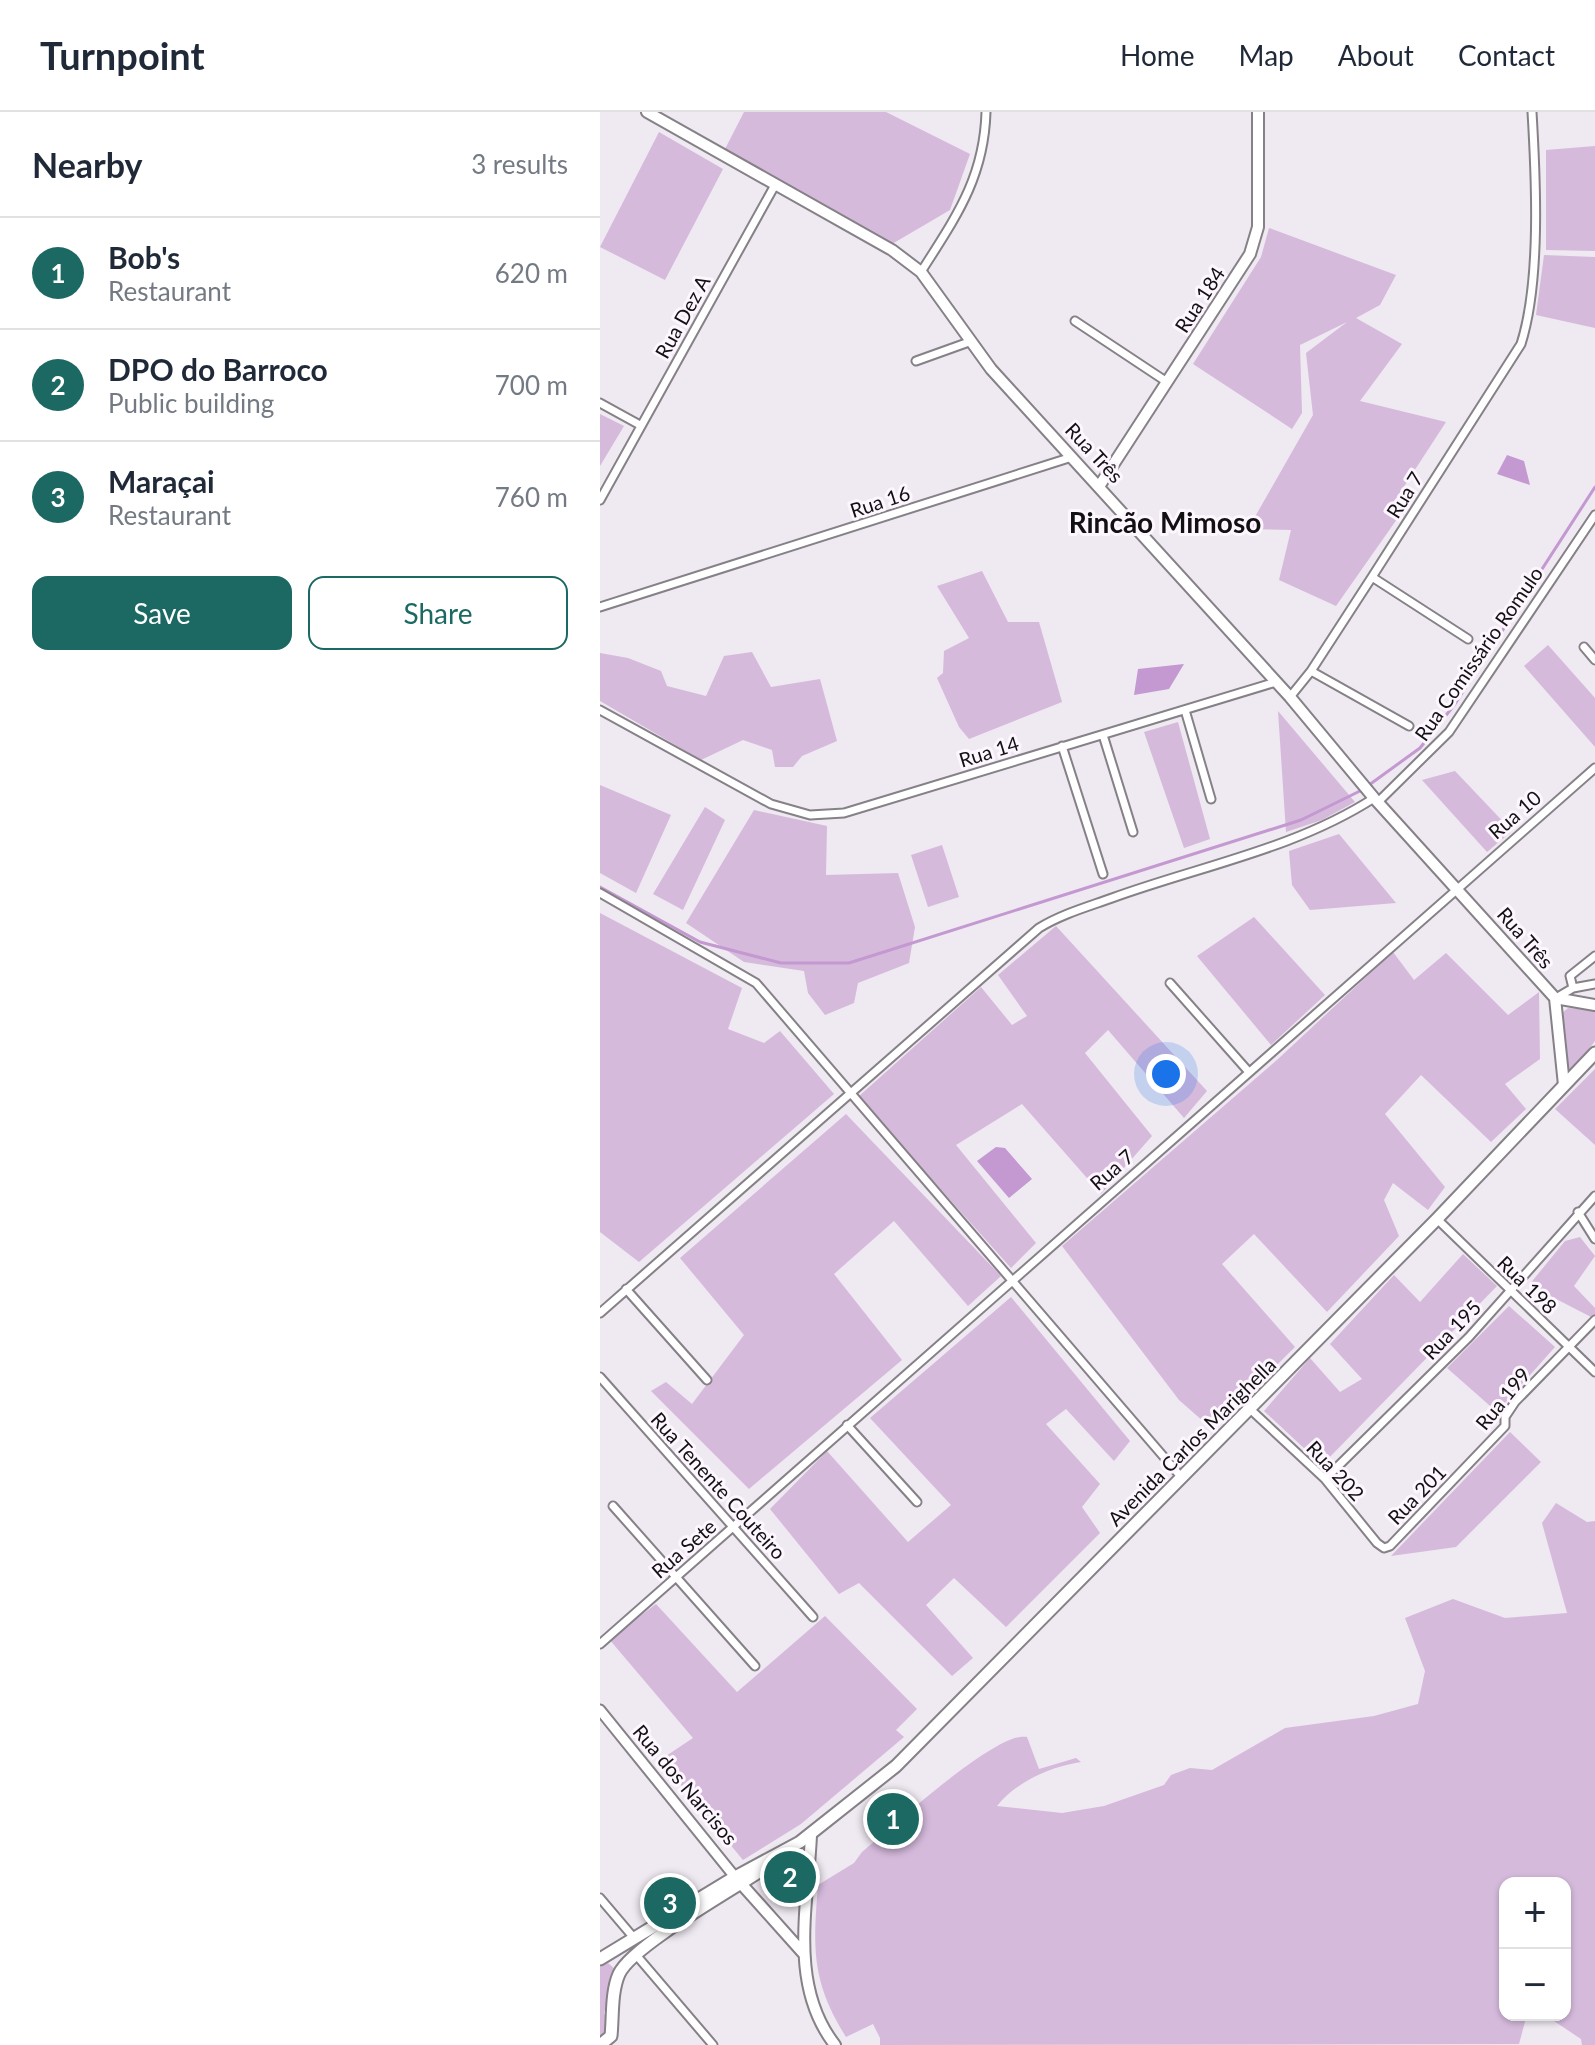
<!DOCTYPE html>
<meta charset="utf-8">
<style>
body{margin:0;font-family:Lato,sans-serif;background:#f6f6f7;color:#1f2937}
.controls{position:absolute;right:24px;bottom:24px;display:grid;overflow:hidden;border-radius:16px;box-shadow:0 2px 6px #0004}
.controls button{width:72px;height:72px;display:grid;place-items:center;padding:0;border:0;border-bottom:2px solid #e0e1e3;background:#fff;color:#1f2937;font:40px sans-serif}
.you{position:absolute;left:566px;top:962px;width:28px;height:28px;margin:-20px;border:6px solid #fff;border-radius:50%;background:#1a73e8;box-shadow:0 0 0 12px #1a73e833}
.badge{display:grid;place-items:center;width:52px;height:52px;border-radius:50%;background:#1c6862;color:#fff;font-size:26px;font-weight:700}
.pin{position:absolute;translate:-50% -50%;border:4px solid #fff;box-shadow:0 2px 8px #0006}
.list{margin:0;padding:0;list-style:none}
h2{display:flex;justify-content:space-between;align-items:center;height:104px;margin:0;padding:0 32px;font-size:34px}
h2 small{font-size:26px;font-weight:400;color:#747a83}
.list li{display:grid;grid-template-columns:52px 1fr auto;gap:24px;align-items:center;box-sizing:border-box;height:112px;padding:0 32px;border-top:2px solid #e0e1e3}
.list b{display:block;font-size:30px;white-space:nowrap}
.list p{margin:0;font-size:26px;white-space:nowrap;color:#747a83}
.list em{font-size:26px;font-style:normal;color:#747a83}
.actions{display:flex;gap:16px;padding:24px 32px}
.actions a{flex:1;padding:18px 0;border:2px solid #1c6862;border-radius:16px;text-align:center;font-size:28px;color:#1c6862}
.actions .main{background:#1c6862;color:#fff}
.map{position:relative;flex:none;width:995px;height:1933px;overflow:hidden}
header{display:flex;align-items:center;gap:48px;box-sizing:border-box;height:112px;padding:0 40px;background:#fff;border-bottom:2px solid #e0e1e3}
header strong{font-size:38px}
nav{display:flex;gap:44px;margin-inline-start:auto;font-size:28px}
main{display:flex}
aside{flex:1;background:#fff}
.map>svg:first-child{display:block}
</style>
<header>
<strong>Turnpoint</strong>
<nav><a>Home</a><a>Map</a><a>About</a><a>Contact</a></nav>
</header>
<main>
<aside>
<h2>Nearby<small>3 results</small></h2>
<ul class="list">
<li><span class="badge">1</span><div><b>Bob's</b><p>Restaurant</p></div><em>620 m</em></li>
<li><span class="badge">2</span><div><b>DPO do Barroco</b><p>Public building</p></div><em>700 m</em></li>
<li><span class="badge">3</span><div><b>Maraçai</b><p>Restaurant</p></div><em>760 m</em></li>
</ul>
<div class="actions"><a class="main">Save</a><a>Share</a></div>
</aside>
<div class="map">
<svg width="995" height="1933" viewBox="0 0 995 1933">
<rect width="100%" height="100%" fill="#efe9f1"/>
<path fill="#d5badc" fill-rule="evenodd" d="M144,0h142l84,42 -20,56 -58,34 -167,-95z
M59,20l64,37 -58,111 -65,-33z
M995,34v105l-49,-1v-100z
M669,116l127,47 -16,30 -24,13 46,26 -42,57 86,21 -54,83 10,7 -66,94 -57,-26 12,-50 -43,-1 65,-114 -7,-62 41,-31 -47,23 2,68 -10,16 -99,-65 68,-107z
M944,143l51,2v71l-59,-13z
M0,302l24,12 -24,40z
M382,459l26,51h31l23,80 -93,37 -10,-12 -22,-49 6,-5 1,-22 25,-13 -32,-52z
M948,533l47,53v49l-71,-81z
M152,540l19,35 49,-8 17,62 -35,15 -9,11h-18l-3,-17 -29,-10 -42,20 -101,-59v-48l28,5 33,13 6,15 39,10 18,-40z
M678,599l77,91 -33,18 -36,12z
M578,610l32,117 -26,9 -40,-116z
M855,659l57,60 -25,21 -65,-72z
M0,673l71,30 -35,78 -36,-20z
M105,695l20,13 -42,90 -30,-16z
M154,698l73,16 -1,49 72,-2 17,54 -6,36 -51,20 -4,20 -29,12 -17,-22 -4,-22 -60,-9 -58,-39z
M739,722l57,69 -86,7 -18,-25 -3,-34z
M342,733l17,52 -31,10 -17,-52z
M0,801l142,75 -14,41 36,14 16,-12 54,63 -195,168 -39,-30z
M654,805l71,78 -54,50 -74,-89z
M456,814l151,165 -23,27 -76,-88 -23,23 67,83 -51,58 -79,-90 -66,41 80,98 -25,25 -153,-171 123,-110 31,38 15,-9 -29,-41z
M793,840l21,28 32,-27 62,62 31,-23 1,67 -35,25 21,25 -35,33 -70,-67 -36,39 60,73 -17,23 -35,-27 -9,17 15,36 -72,76 -73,-78 -32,30 73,83 -83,82 -33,-29 -117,-154 216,-187z
M968,896l27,2v31l-25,32 -4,-3 -5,-56z
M995,957v76l-40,-36z
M246,1002l155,162 -33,30 -74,-85 -60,53 68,86 -153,129 -98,-98 15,-9 26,22 52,-69 -64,-77z
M980,1125l15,19 -21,30 21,22v11l-66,-34 36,-44z
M863,1142l34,32 -175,179 -58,-54 46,-53 30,34 22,-13 -32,-35 64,-69 26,27z
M411,1185l119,144 -16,20 -48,-52 -20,15 54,60 -18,23 18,26 -94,94 -52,-49 -28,27 47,53 -21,18 -93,-93 -20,11 -69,-85 57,-58 81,91 43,-37 -81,-87z
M909,1194l46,41 -58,65 -50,-44z
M910,1320l31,30 -85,85 -65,9z
M956,1391l31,19 8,-1v524h-13l-1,-6 -27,-18 -28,-3 -7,26 -639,1v-7l-7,-14 -27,13c-35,-56 -33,-89 -28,-152l36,-22 8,-11c27,-22 135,-122 165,-115l12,32 37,-11 5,4c-31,5 -64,19 -84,44l65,7 42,-7 60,-21 7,-10 19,-7 22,2 73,-42 89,-12 44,-12 7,-33 -20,-53 48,-19 52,19 62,-5 -25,-90zM905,1771h60v132h-60z
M56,1492l81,88 88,-76 92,93 -21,21 8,7 -103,87 -58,36 -83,-100 33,-22 -84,-99z
M8,1851l8,7 -12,43c6,10 5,17 -4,25v-71z"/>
<path fill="#c498d1" d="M907,343l17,6 6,24 -33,-11z
M584,552l-15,25 -35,6 4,-26z
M396,1035l9,1 27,31 -23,19 -32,-37z"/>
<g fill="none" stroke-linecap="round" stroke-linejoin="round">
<path stroke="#c498d1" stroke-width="3" d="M769,673l51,-37 35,-44 140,-217
M0,775l100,55 81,21h68l452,-143 61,-30"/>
<g stroke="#868087" stroke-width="11">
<path id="minor" d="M321,160c34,-54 63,-93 65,-160
M475,209l92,61
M316,249l53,-19
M0,291l40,22
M0,388l175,-315
M772,465l96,62
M0,495l472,-150
M984,535l11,13
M711,559l98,55
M690,585l21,-26 61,-94 149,-233c20,-63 15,-165 11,-232
M0,598l171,94 39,11 34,-2 432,-131
M585,598l26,89
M503,623l30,97
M462,634l41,128
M778,690l71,-70 146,-217
M0,781l156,90 426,495
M570,871l78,88
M973,876l-3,-12 25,-20
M956,886l17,-10 22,-4
M978,1100l17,27
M837,1107l158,153
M26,1177l81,91
M0,1201l439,-385c23,-14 48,-21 73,-30 88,-32 183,-49 262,-100
M0,1265l213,240
M650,1297l75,70 52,64 7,5 6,-2 115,-120v-9l10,-15 80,-82
M247,1313l70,77
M725,1367l144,-142 126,-141
M13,1394l142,160
M0,1532l995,-876
M0,1786l34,40
M37,1844l76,89"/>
</g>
<g stroke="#868087" stroke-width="13">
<path id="tertiary" d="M0,1598l135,167"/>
</g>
<g stroke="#868087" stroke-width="14">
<path id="secondary" d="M47,0l245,138 29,22 70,97 299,328 84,101 181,200 40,7
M500,373l150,-231 8,-27v-115
M955,886l9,87
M211,1723c-3,70 -23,150 24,210
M136,1766l68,76"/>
</g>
<g stroke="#868087" stroke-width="15">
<path id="primary" d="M0,1847l135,-82 65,-35 96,-76 541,-547 158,-166
M0,1933l11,-9c2,-19 0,-44 8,-62 13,-29 122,-89 152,-110"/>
</g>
<use href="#minor" stroke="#fff" stroke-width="7"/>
<use href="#tertiary" stroke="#fff" stroke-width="9"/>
<use href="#secondary" stroke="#fff" stroke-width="10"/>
<use href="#primary" stroke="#fff" stroke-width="11"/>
</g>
<g text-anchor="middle" stroke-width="6" stroke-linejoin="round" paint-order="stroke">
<g font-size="20" fill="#121013" stroke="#fdf6fe">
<text transform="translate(600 188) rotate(-57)" y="7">Rua 184</text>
<text transform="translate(83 205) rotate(-61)" y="7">Rua Dez A</text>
<text transform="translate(494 341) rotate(47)" y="7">Rua Três</text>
<text transform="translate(805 383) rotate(-58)" y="7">Rua 7</text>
<text transform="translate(280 390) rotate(-18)" y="7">Rua 16</text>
<text transform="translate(879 542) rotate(-55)" y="7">Rua Comissário Romulo</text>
<text transform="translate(389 640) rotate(-17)" y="7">Rua 14</text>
<text transform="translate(915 703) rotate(-41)" y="7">Rua 10</text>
<text transform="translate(925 826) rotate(49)" y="7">Rua Três</text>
<text transform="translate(512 1058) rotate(-41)" y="7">Rua 7</text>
<text transform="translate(927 1173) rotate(44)" y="7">Rua 198</text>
<text transform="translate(852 1218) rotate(-46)" y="7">Rua 195</text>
<text transform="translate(903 1287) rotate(-51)" y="7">Rua 199</text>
<text transform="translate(592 1330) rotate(-45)" y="7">Avenida Carlos Marighella</text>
<text transform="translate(735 1359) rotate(47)" y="7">Rua 202</text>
<text transform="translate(118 1374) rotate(48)" y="7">Rua Tenente Couteiro</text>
<text transform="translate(817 1383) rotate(-46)" y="7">Rua 201</text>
<text transform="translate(84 1437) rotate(-41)" y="7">Rua Sete</text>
<text transform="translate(85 1673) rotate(50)" y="7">Rua dos Narcisos</text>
</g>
<g font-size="28" font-weight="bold" fill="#121013" stroke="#fdf6fe">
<text x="565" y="421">Rincão Mimoso</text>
</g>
</g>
</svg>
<div class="controls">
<button>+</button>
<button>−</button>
</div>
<div class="you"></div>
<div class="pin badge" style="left:293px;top:1707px">1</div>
<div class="pin badge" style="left:190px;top:1765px">2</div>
<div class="pin badge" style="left:70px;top:1791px">3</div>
</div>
</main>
